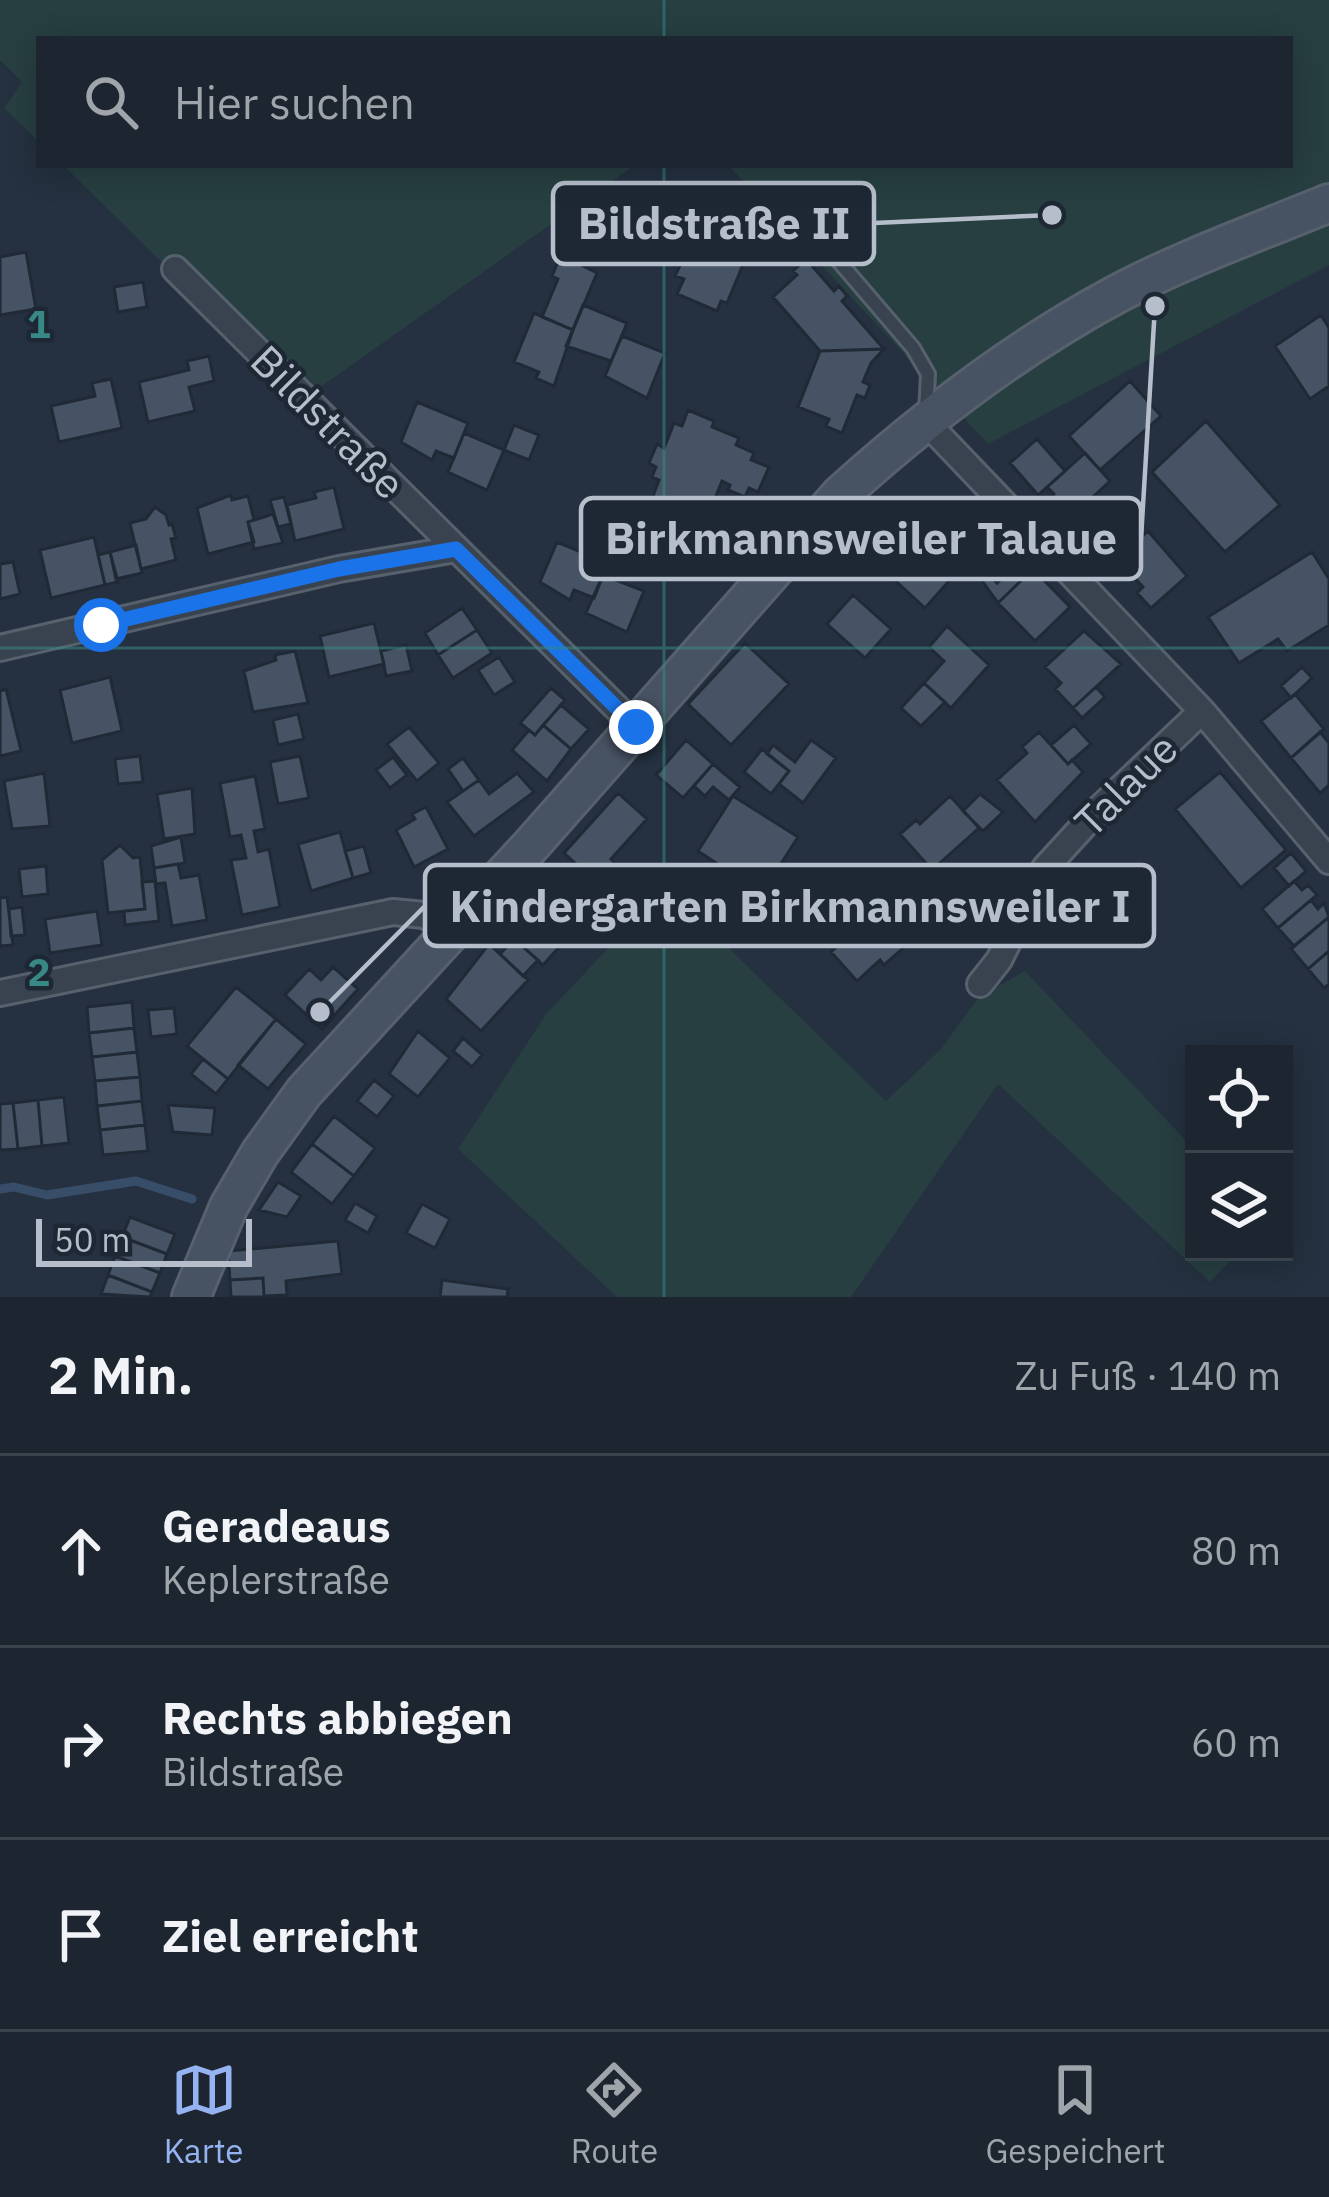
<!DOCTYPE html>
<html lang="de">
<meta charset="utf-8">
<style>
body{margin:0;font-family:"IBM Plex Sans",sans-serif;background:#29313c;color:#f1f3f6}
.controls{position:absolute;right:36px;bottom:36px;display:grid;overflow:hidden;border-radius:0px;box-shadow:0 6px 30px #0003}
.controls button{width:108px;height:108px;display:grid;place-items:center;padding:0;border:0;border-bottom:3px solid #3a424c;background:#1c2530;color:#f1f3f6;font:60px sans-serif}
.scale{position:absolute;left:36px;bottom:30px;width:216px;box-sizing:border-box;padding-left:12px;border:6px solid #b5beca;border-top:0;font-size:33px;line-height:42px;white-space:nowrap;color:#b5beca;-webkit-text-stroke:9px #1e2835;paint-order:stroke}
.stop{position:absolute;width:36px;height:36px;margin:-27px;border:9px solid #1a73e8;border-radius:50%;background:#fff}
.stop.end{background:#1a73e8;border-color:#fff;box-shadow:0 3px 12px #0008}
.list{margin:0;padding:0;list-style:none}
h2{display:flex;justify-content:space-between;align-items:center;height:156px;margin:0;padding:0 48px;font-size:51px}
h2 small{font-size:39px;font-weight:400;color:#a0a5ab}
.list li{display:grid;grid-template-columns:78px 1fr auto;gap:36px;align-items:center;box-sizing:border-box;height:192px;padding:0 48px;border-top:3px solid #3a424c}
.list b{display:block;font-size:45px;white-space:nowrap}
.list p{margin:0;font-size:39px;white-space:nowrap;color:#a0a5ab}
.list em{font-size:39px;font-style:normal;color:#a0a5ab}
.icon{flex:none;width:66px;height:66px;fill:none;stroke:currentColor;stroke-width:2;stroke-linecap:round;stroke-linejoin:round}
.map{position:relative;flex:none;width:1329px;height:1297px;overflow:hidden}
.search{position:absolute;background:#1c2530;box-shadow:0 6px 30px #0003;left:36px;right:36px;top:36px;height:132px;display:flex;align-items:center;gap:30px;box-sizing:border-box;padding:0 42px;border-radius:0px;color:#a0a5ab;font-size:45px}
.sheet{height:732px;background:#1c2530}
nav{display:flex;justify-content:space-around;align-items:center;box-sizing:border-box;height:168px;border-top:3px solid #3a424c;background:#1c2530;font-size:33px;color:#a0a5ab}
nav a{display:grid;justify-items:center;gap:6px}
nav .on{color:#95b2f1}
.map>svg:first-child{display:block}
</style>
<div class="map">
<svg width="1329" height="1297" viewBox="0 0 1329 1297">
<rect width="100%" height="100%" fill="#253140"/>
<path fill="#273f41" d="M0,0h1329v265l-341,179 -260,-279h562v-126h-1251v103l-35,-34 18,-26 -22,-22z
M63,165h572l-333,235z
M666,887l220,214 55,-52 38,-52 46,-26 169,178v103h45l-29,30 -212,-198 -147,213h-234l-159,-148 89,-136z"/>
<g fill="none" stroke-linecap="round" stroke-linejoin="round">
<path stroke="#384d68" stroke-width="9" d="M0,1189l14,-2 33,8 89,-14 56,18"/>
</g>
<path fill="#465364" stroke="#202a37" stroke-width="3" d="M716,197l47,20 -36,86 -6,-2 -4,10 -40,-17 7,-15 -9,-3 8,-17 -5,-2 8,-17 4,1 10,-34 9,4z
M26,252l10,57 -36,6v-58z
M561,255l36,18 -24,57 -31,-13 16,-38 -6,-3z
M806,259l28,32 5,-5 8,10 -5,5 42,48 -64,2 -47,-54 24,-22 -4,-4z
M143,282l4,25 -29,5 -4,-25z
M583,305l44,18 -16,38 -45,-15z
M534,313l39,17 -19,56 -18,-8 3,-6 -25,-10z
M1321,315l8,13v58l-19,13 -35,-53z
M622,336l43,17 -18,45 -42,-22z
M884,349l-13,14 -8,19 7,3 -5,13 -8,-3 -15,38 -16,-7 3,-7 -31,-12 22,-56z
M209,356l5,25 -25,6 6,24 -47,11 -9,-40 50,-12 -2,-9z
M111,379l11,49 -63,14 -8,-36 44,-10 -3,-13z
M1130,381l31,35 -61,54 -31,-34z
M417,402l51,21 -14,35 -18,-7 -4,9 -31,-18z
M688,410l26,11 -2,6 27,11 -3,7 18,8 -3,7 18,7 -11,25 -9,-4 -4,9 -17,-7 2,-5 -8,-4 -15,37 -13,-6 -2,3 -39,-19 6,-16 -7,-3 4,-10 -7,-4 8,-19 7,4 10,-25 8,3z
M1206,421l74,84 -55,47 -73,-80z
M514,425l25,10 -10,25 -25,-10z
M464,433l40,17 -17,40 -39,-18z
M1037,439l28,32 -27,24 -28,-32z
M1085,453l25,28 -43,40 -19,-21 6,-6 -7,-7z
M334,487l10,42 -49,12 -8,-36 29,-7 -2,-6z
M231,495l1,5 16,-4 6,24 -6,2 6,20 -46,12 -11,-46z
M284,497l7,27 -13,3 -8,-27z
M973,504l51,51 -27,28 -51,-52z
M155,507l11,8 3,10 3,-1 4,14 -5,1 5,21 -35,9 -11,-46 16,-4z
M273,514l10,29 -29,6 -6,-27z
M1148,531l39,45 -36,32 -14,-15 6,-6 -26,-28z
M94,537l11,48 -54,13 -11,-48z
M557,542l51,21 -14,35 -20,-8 -4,10 -30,-18z
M136,545l6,28 -26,6 -6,-27z
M911,546l38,35 -24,27 -38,-35z
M110,552l8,30 -13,3 -7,-30z
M1312,552l17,27v46l-42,26 -9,-12 -39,24 -31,-46z
M1023,558l10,11 -35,34 -21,-29 6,-6 14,15z
M13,562l7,32 -20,5v-35z
M1033,569l37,38 -35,34 -37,-38z
M603,575l41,16 -17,41 -41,-19z
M853,595l38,34 -26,29 -38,-34z
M462,608l15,22 -39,25 -13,-22z
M374,623l10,41 -55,13 -9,-41z
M947,626l42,39 -38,43 -27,-25 20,-22 -15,-14z
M477,630l15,23 -39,25 -15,-23z
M1084,631l37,33 -48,44 -18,-19 6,-6 -16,-16z
M745,643l44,41 -58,61 -43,-41z
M406,645l6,26 -26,5 -5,-25z
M295,651l13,52 -55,9 -9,-41 32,-11 -1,-5z
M499,657l16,25 -21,13 -16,-25z
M1302,667l10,11 -21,20 -10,-12z
M110,677l12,54 -50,12 -12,-53z
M924,683l21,19 -24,24 -20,-18z
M1096,687l9,10 -23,21 -9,-10z
M551,688l14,12 -30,35 -15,-12z
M6,689l15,62 -21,5v-65z
M1295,694l29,35 -33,29 -30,-37z
M561,705l28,24 -18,20 -28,-24z
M298,714l6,25 -26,6 -5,-25z
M543,725l28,24 -24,32 -35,-31 17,-20 6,5z
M1074,725l17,19 -23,20 -17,-19z
M409,727l30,36 -22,18 -30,-37z
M1039,732l29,32 4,-4 11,12 -48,50 -38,-42 30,-27 -5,-6z
M1320,732l9,11v42l-9,8 -29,-35z
M686,740l27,24 -30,34 -27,-23z
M811,740l25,18 -33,45 -24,-19 10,-13 -22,-17 6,-9 22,17z
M762,749l27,22 -18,23 -27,-22z
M140,756l3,26 -25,2 -3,-25z
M300,756l9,42 -31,6 -8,-42z
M393,757l14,18 -17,13 -14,-18z
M463,758l16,22 -16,11 -15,-22z
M713,764l27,23 -11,13 -16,-13 -8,9 -11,-10z
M1220,772l66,78 -45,38 -66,-79z
M44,773l6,53 -38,3 -8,-48z
M517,773l17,19 -60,44 -27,-34 32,-22 10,14z
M255,776l10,53 -11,2 4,21 11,-3 11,58 -38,8 -11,-55 15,-2 -5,-23 -11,2 -10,-54z
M192,788l3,46 -31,5 -7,-45z
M618,793l29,26 -36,40 4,4 -18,20 -33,-30z
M980,794l23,18 -20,19 -20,-20z
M733,796l65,41 -35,55 -29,-18 -5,7 -17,-11 4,-7 -18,-12z
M950,796l29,32 -47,42 -32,-36 16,-14 4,4z
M426,807l22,42 -34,18 -18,-37 19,-11 -3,-5z
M340,832l13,46 -42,13 -13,-47z
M181,837l4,26 -31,5 -3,-22z
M120,845l13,13 7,-1 5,52 -37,4 -6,-53z
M364,846l7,27 -18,5 -8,-27z
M1291,853l15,18 -17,15 -15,-18z
M178,864l3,14 18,-3 8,45 -35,6 -7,-43 -9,1 -2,-16z
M46,866l2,28 -26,3 -3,-28z
M155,881l4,40 -34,4 -1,-14 21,-2 -3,-27z
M1294,881l8,9 6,-5 9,10 -39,33 -16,-19z
M555,882l34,32 -46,51 -39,-36 27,-30 5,4z
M7,897l6,48 -13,1v-48z
M1311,900l7,9 6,-6 5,14 -35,29 -16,-18z
M874,905l34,39 -24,21 -4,-5 -23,21 -26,-29 31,-28 -4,-4z
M22,907l3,28 -14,1 -2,-27z
M97,911l5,34 -52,8 -5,-34z
M1329,917v34l-21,18 -17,-20z
M514,939l24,21 -15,16 -23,-22z
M489,944l39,36 -47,51 -35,-32z
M1329,951v33l-5,4 -16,-19z
M333,967l25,22 -36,40 -37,-34 24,-26 12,11z
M236,987l40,32 -48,60 -41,-33z
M132,1002l2,26 -45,5 -2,-26z
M174,1008l3,26 -26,3 -3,-27z
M276,1019l30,25 -38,45 -30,-24z
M134,1028l3,24 -45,5 -3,-24z
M418,1031l32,27 -32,39 -29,-23z
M463,1038l19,17 -10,12 -19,-16z
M137,1052l3,25 -45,4 -3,-24z
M203,1059l25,20 -12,15 -25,-20z
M140,1077l2,24 -45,5 -2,-25z
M374,1080l20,16 -17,21 -20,-16z
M64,1097l5,46 -27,3 -4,-46z
M38,1100l4,46 -24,3 -5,-46z
M142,1101l3,24 -45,5 -3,-24z
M13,1103l5,46 -18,1v-46z
M168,1105l47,3 -3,27 -39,-3z
M334,1116l41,32 -21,28 -42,-32z
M145,1125l3,26 -45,4 -3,-25z
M312,1144l42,32 -22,28 -41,-32z
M278,1182l23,14 -14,21 -28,-7z
M355,1203l22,13 -9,17 -23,-13z
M422,1204l28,15 -15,29 -29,-15z
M130,1217l45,17 -8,20 -45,-17z
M122,1237l45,17 -7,19 -45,-17z
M338,1241l4,33 -56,7 1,14 -23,1 -1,-18 -33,2 -2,-29z
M115,1256l45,17 -8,19 -44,-17z
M108,1275l44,17 -2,5 -49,-3z
M263,1278l1,18 20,1h-53l-1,-17z
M442,1280l66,9 -1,8h-67z"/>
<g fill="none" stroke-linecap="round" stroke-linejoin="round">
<g stroke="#57616d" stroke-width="18">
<path id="lane" d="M760,202l35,8 118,138 15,26 -2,39"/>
</g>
<g stroke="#57616d" stroke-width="30">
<path id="street" d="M175,269l461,458
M926,422l276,289 127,150
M0,648l339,-79 117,-20
M980,984l19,-24 46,-92 55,-60 102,-97
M0,993l393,-81 31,3 28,15"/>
</g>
<g stroke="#57616d" stroke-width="42">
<path id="secondary" d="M191,1297l38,-91 31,-53 44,-61 230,-250 307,-348c84,-76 177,-147 276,-200 68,-36 142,-62 212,-91"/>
</g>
<use href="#lane" stroke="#394350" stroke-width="12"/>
<use href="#street" stroke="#394350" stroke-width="24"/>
<use href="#secondary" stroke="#475263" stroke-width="36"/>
</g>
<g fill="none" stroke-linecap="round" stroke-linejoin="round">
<path stroke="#1a73e8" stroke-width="15" d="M101,625l238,-56 117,-20 180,178"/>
</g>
<path fill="none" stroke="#388885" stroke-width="3" stroke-opacity="0.55" d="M664,0v39M664,165v1132M0,648h1329"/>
<g text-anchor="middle" stroke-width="9" stroke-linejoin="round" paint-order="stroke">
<g font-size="42" fill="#b5beca" stroke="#1e2835">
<text transform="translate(328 422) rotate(45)" y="15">Bildstraße</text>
<text transform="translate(1126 785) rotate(-45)" y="15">Talaue</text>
</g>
</g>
<g font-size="39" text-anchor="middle" font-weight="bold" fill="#388885" stroke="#1e2835" stroke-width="9" stroke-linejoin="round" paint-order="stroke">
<text x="39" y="338">1</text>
<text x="39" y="986">2</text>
</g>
<path fill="none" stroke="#b5beca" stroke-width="4.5" d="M1052 215L874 223M1155 306L1141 539M320 1012L425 906"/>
<g fill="#b5beca" stroke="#1e2835" stroke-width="4.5">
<circle cx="1052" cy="215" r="12"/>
<circle cx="1155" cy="306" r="12"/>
<circle cx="320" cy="1012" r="12"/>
</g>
<g fill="#1e2835" stroke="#b5beca" stroke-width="4.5">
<rect x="553" y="183" width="321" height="81" rx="12"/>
<rect x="581" y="498" width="560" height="81" rx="12"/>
<rect x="425" y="865" width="729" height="81" rx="12"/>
</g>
<g font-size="45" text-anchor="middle" font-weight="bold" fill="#b5beca">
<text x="714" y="239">Bildstraße II</text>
<text x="861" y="554">Birkmannsweiler Talaue</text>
<text x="790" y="922">Kindergarten Birkmannsweiler I</text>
</g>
</svg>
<div class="controls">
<button><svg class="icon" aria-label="locate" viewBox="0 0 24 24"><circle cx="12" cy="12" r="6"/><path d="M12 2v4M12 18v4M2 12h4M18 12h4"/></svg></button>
<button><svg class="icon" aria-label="layers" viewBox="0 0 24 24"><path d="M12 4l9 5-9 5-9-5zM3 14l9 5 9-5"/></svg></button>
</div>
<div class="scale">50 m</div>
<div class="stop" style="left:101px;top:625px"></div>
<div class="stop end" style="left:636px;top:727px"></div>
<div class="search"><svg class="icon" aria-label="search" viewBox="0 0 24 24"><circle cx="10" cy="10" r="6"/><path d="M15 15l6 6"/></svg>Hier suchen</div>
</div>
<section class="sheet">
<h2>2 Min.<small>Zu Fuß · 140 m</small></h2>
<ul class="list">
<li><svg class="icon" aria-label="ahead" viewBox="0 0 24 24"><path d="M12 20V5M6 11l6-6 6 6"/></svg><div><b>Geradeaus</b><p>Keplerstraße</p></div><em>80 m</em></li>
<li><svg class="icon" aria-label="right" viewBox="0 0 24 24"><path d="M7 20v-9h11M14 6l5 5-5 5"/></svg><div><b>Rechts abbiegen</b><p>Bildstraße</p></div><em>60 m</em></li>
<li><svg class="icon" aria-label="arrive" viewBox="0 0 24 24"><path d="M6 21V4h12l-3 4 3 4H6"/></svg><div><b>Ziel erreicht</b></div></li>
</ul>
</section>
<nav>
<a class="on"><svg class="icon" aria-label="map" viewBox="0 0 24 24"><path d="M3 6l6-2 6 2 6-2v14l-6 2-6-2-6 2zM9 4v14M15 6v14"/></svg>Karte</a>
<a><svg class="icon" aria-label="directions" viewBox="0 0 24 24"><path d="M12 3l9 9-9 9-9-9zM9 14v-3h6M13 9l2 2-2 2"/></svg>Route</a>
<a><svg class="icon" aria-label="saved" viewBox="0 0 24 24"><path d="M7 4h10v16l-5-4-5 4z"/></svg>Gespeichert</a>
</nav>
